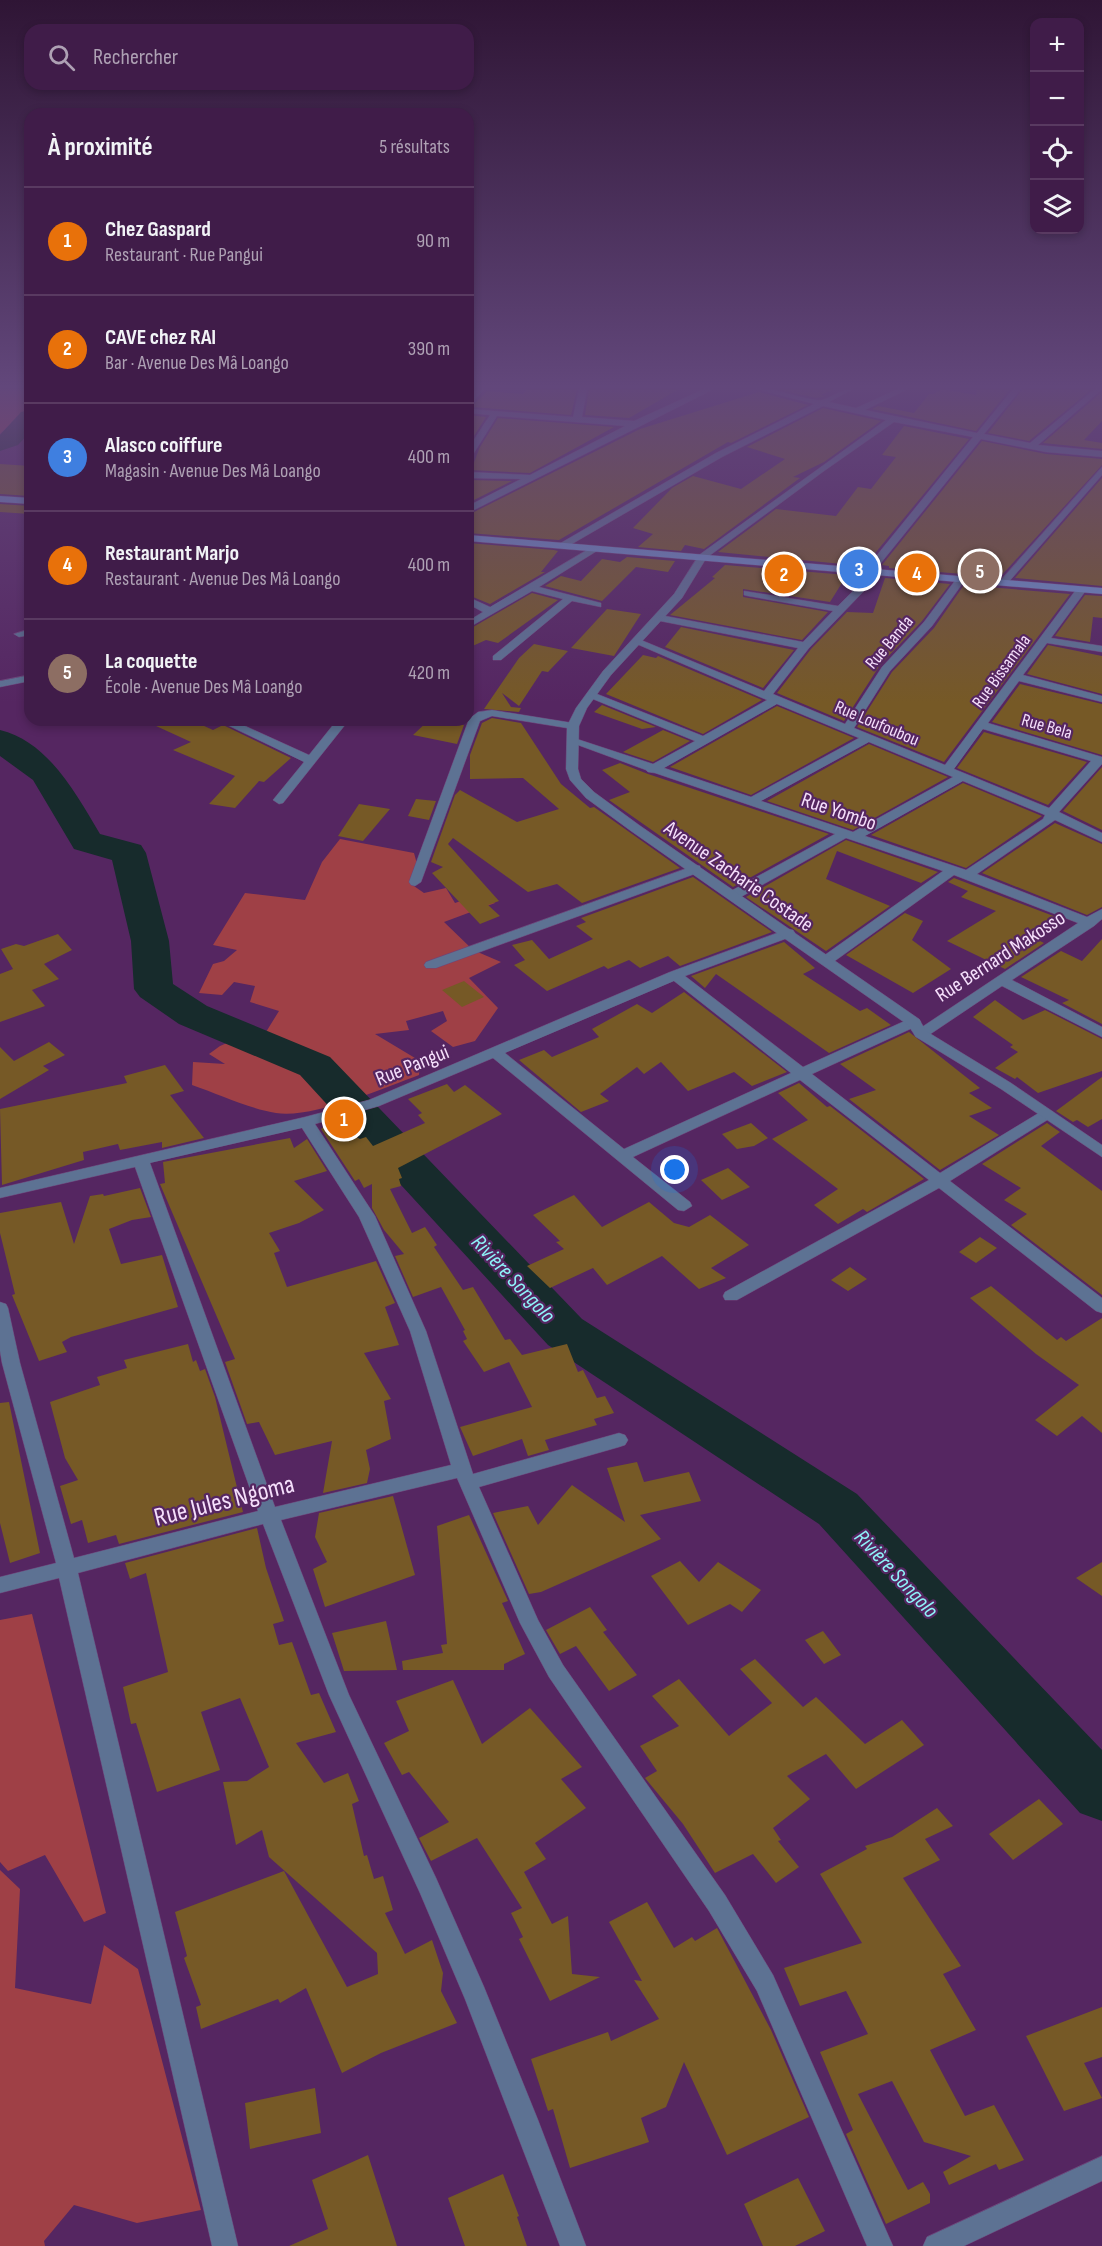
<!DOCTYPE html>
<html lang="fr">
<meta charset="utf-8">
<style>
body{margin:0;font-family:"Sofia Sans Condensed",sans-serif;background:#472550;color:#f1f3f6}
.controls{position:absolute;right:18px;top:18px;display:grid;overflow:hidden;border-radius:12px;box-shadow:0 3px 9px #0003}
.controls button{width:54px;height:54px;display:grid;place-items:center;padding:0;border:0;border-bottom:2px solid #593a61;background:#401c49;color:#f1f3f6;font:30px sans-serif}
.you{position:absolute;left:675px;top:1170px;width:21px;height:21px;margin:-15px;border:4px solid #fff;border-radius:50%;background:#1a73e8;box-shadow:0 0 0 9px #1a73e833}
.badge{display:grid;place-items:center;width:39px;height:39px;border-radius:50%;background:#75d25a;color:#fff;font-size:20px;font-weight:700}
.pin{position:absolute;translate:-50% -50%;border:3px solid #fff;box-shadow:0 2px 6px #0006}
.list{margin:0;padding:0;list-style:none}
h2{display:flex;justify-content:space-between;align-items:center;height:78px;margin:0;padding:0 24px;font-size:26px}
h2 small{font-size:20px;font-weight:400;color:#aea1b4}
.list li{display:grid;grid-template-columns:39px 1fr auto;gap:18px;align-items:center;box-sizing:border-box;height:108px;padding:0 24px;border-top:2px solid #593a61}
.list b{display:block;font-size:22px;white-space:nowrap}
.list p{margin:0;font-size:20px;white-space:nowrap;color:#aea1b4}
.list em{font-size:20px;font-style:normal;color:#aea1b4}
.icon{flex:none;width:33px;height:33px;fill:none;stroke:currentColor;stroke-width:2;stroke-linecap:round;stroke-linejoin:round}
.map{position:relative;flex:none;width:1102px;height:2246px;overflow:hidden}
.search{position:absolute;background:#401c49;box-shadow:0 3px 9px #0003;left:24px;top:24px;width:450px;height:66px;display:flex;align-items:center;gap:15px;box-sizing:border-box;padding:0 21px;border-radius:18px;color:#aea1b4;font-size:22px}
.panel{position:absolute;background:#401c49;box-shadow:0 3px 9px #0003;left:24px;top:108px;width:450px;height:618px;border-radius:18px}
.map>svg:first-child{display:block}
</style>
<div class="map">
<svg width="1102" height="2246" viewBox="0 0 1102 2246">
<rect width="100%" height="100%" fill="#552661"/>
<path fill="#9f4046" d="M0,389h30v16l-30,29z
M340,839l74,14 6,22 -9,9 13,9 22,-5 9,15 29,-10 11,10 -51,19 29,28 28,12 -32,16 29,30 -23,33 -22,6 -22,-16 16,-10 -4,-10 -37,10 3,9 -34,4 45,27 -1,14c-35,13 -107,44 -143,38 -26,-4 -58,-19 -84,-28l1,-23 32,2 -16,-10 11,-8 23,-10 -15,-7 5,-7 33,10 13,-21 -29,-9 5,-16 -21,-4 -12,13 -23,-2 14,-29 11,-3 13,-11 -24,-5 32,-52 60,7 17,-38z
M32,1614l74,299 -22,9 -39,-67 -37,16 -8,-9v-242z
M0,1870l20,19 -5,99 76,16 13,-59 34,24 63,241 -64,13 -63,-18 -30,36 1,5h-45z"/>
<g fill="none" stroke-linecap="round" stroke-linejoin="round">
<path fill="#172b2c" fill-rule="evenodd" d="M30,410v22l-12,13 -18,6v-16l21,-23z
M0,730c49,12 76,64 100,104l41,11 5,8 23,88 4,43 34,22 123,51 252,262 275,175 245,256v71l-22,-8 -261,-289 -271,-179 -248,-270 -121,-51 -39,-27 -6,-8 -3,-48 -19,-81 -38,-11 -41,-69 -33,-24z"/>
</g>
<path fill="#765926" d="M528,389h49l-6,26 -100,-8 16,-16 36,3z
M589,389h90l-50,29 -44,-3z
M776,389h57v1l-13,5 6,1 -10,2z
M942,389l34,6 1,-6h33l-34,42 -104,-22 6,-3 36,7 15,-19h4z
M1023,389h69l-63,52 -41,-8z
M759,392l49,13 -77,38 -3,-1 -169,98 -91,-7v-18l172,-86z
M1102,392v29l-18,19 18,3v6l-59,-6z
M823,408l58,13 -57,41 -31,15 7,1 -96,71 -19,-4 -4,6 -43,-4 15,-13 -20,-6 39,-40 21,-12 48,13 44,-30 -38,-12z
M468,415l18,2 -14,22 -4,-1z
M498,418l116,9 -84,46 -59,-3 9,-23z
M904,426l65,13 -102,124 -12,-1 -2,3 -135,-13 58,-43 60,7 22,-29 13,2 25,-32 -14,-2z
M982,441l64,13 56,5v6l-102,112 -111,-9v-2l-7,-1z
M0,464l30,2v30l-30,-2z
M1102,478v108l-87,-8z
M468,480l44,1 -44,22z
M0,504l30,2v8l-30,-2z
M468,543l86,7 4,1 -17,21h4l-55,32 -22,-9z
M627,557l48,4 -7,11 -32,-5 -34,34 -57,-15 16,-10 20,5 21,-22 18,3z
M725,565l122,10 -17,27 -87,-13v8l85,15 -26,28 -132,-25 45,-37 -3,-1z
M885,578l65,6 -28,37 -42,44 -36,56 -67,-28 34,-44 36,-37 26,1z
M964,585l106,9 -126,168 -87,-35 35,-55 42,-44z
M532,593l26,7 -60,43 -12,-3 -18,8v-18z
M1085,595l17,1v22l-9,-1 -3,25 -35,-6z
M607,609l34,5 -27,42 -43,-8z
M681,627l113,23 -31,38 -98,-41z
M534,644l34,7 -20,21 -6,-1 -23,35 -17,-13 9,14 10,1 -2,4 -35,-3 35,-51z
M1048,645l54,11v38l-75,-20z
M643,655l13,3 2,-2 104,44 -59,34 -97,-40z
M1020,684l82,20v51l-110,-33z
M602,705l54,22 -14,2 -48,-17z
M777,706l77,32 -103,57 -81,-28z
M492,718l29,5 40,61 29,24 4,-1 86,61 -98,35 -25,-19 -29,8 -75,-54 -5,6 51,57 -11,4 12,11 -20,8 -48,-51 11,-6 -12,-5 24,-67 5,-5 57,32 42,-13 -36,-31 -53,1v-24l12,-32z
M143,720h48l22,10 10,-5 68,33 -27,24 -5,-1 -24,27 -26,-4 26,-28 -62,-26 18,-8z
M429,720h17l18,5 -7,19 -44,-9z
M663,730l27,11 -37,21 -30,-10z
M984,732l103,30 -39,43 -91,-37z
M869,744l79,33 -95,53 -86,-29z
M620,763l28,11 181,60 -96,53 -124,-87 21,-8 -28,-22z
M1102,767v63l-39,-19z
M963,783l79,33 -76,52 -95,-33z
M416,799l20,2 -7,19 -21,-4z
M359,804l31,5 -27,32 -25,-5z
M1055,823l47,21v63l-15,8 -105,-42z
M846,840l92,32 -17,11 -84,-32 -11,28 64,27 -64,45 -80,-54z
M693,877l79,55 -92,34 -12,-10 -28,12 -11,-8 -21,9 -4,-3 -57,25 -33,-26 11,-5 -13,-15 20,-5 17,19 44,-20 -17,-13 10,-4 -5,-4z
M954,878l110,42 -26,20 6,3 -39,26 -58,-28 49,-30 -35,-14 7,-6 -20,-9z
M905,913l18,8 -11,19 39,29 -38,24 -67,-38z
M58,934l14,16 -28,14 15,15 -27,11 13,16 -45,16v-48l13,-5 -12,-20 15,-5 8,2z
M1102,939v85l-40,-21 7,-3 -48,-23 40,-26 21,10z
M784,942l31,26 -12,6 57,37 7,-3 24,17 -62,28 -113,-79 -11,14 -14,-12z
M464,981l20,16 -22,10 -20,-17z
M684,992l103,80 -35,14 -18,-14 -46,19 -27,-29 -17,12 -7,-7 -37,27 9,7 -28,11 -62,-52 25,-10 8,7 47,-20 -7,-8 45,-25 15,9z
M995,1000l28,20 22,-10 57,29v32l-64,22 -21,-16 -2,2 -20,-11 23,-16 -8,-5 3,-2 -40,-28z
M909,1032l71,56 -11,5 23,15 -23,8 30,19 -59,35 -91,-71 27,-9 -36,-26z
M49,1042l16,13 -22,11 6,4 -49,29v-52l14,14z
M165,1065l19,26 -14,4 34,43 -42,10v-6l-42,8 -2,-6 -35,8 1,8 -82,25 -2,-76 127,-26 -3,-7z
M1102,1077v42l-14,8 -11,-7 -4,2 -17,-11z
M799,1083l28,24 3,-1 94,73 -57,33 -4,-3 -25,15 -24,-19 24,-16 -66,-50 36,-19 -30,-27z
M447,1084l7,8 11,-7 37,29 -104,54 4,10 -3,1 2,7 -11,3 22,44 13,-6 12,18 -3,2 29,43 10,-3 32,53 5,-1 12,16 45,-11 11,28 5,-2 14,28 8,-2 9,17 -20,6 3,6 -52,15 4,10 -21,6 -6,-17 -49,17 -13,-29 72,-20 -23,-45 -25,10 -21,-31 4,-2 -4,-8 2,-1 -24,-43 -28,10 -18,-41 9,-2 -20,-24 -12,-22v-24l-8,4 -5,-9 -4,2 -34,-52 9,-7 30,17 6,-2 7,9 52,-23 -7,-8 4,-2 -14,-14z
M751,1123l17,15 -14,8 -17,3 -15,-15z
M1047,1123l13,9 -19,14 61,45v104l-91,-70 16,-11 -23,-14 17,-12 -39,-24z
M290,1138l4,10 13,-9 20,32 -33,10 30,29 -25,13 -30,10 11,18 -6,2 13,34 89,-26 19,42 -10,4 14,38 -35,8 27,46 -7,2 7,38 -25,11 4,19 -3,14 -44,10 9,-52 -57,14 -16,-33 -12,2 -22,-62 10,-3 -75,-175 5,-1 -2,-21z
M728,1168l22,19 -28,13 -21,-20z
M140,1188l11,29 -19,3 -23,9 12,35 41,-9 16,52 -107,30 -9,5 5,10 -28,9 -27,-66 3,-1 -15,-61v-20l61,-11 13,42 16,-48 13,-2 1,2z
M574,1195l28,32 47,-25 25,21 15,4 21,-12 39,30 -38,23 15,10 -27,11 -37,-33 -55,29 -14,-17 -43,20 -23,-22 37,-17 -8,-7 4,-1 -27,-26z
M980,1237l17,11 -21,15 -17,-11z
M850,1267l17,12 -19,12 -17,-11z
M991,1286l66,54 4,-3 5,4 36,-23v115l-20,-17 -25,20 -22,-16 44,-35 -43,-31 -66,-56z
M188,1344l5,18 3,-2 4,11 5,-2 10,28 28,115 -124,32 -3,-9 -28,8 -6,-23 -11,4 -11,-38 18,-6 -13,-22 -15,-56 50,-17 -3,-8 30,-9 -3,-8z
M9,1402l31,151 -30,10 -10,-40v-120z
M637,1462l7,20 45,-10 12,29 -61,14 21,24 -120,53 -12,2 -36,-81 35,-7 10,19 34,-40 53,37 -18,-54z
M393,1496l22,79 -90,32 -12,-38 14,-7 -12,-25 4,-24z
M469,1515l39,86 -6,2 23,51 -21,10v6h-101l-1,-9 41,-8 -2,-8 6,-1 -10,-118z
M257,1528l9,40 18,53 -11,3 6,21 13,-3 19,53 8,-2 17,39 -40,11 28,40 24,-10 11,28 -7,3 12,52 3,-1 7,24 9,-3 10,34 -8,3 20,41 27,-14 11,33 -2,18 16,32 -76,30 -39,20 -36,-85 -26,15 -2,-4 -77,30 -5,-22 5,-2 -17,-47 3,-2 -12,-44 109,-41 63,116 31,-13 -1,-21 -108,-96 -7,-27 -26,15 -13,-63 24,-1 22,-14 -29,-69 -39,14 19,58 -63,22 -21,-69 -5,1 -8,-37 45,-15 -22,-99 -16,6 -5,-16z
M680,1561l19,21 19,-20 43,28 -19,22 -12,-8 -42,21 -37,-49z
M1102,1562v34l-26,-18z
M590,1607l17,23 -4,2 34,43 -28,16 -33,-45 -16,8 -14,-24z
M386,1621l11,49 -53,1 -12,-38z
M823,1631l18,24 -17,9 -19,-24z
M755,1659l48,48 13,-10 49,47 37,-24 22,25 -68,44 -30,-35 -39,22 23,23 -37,29 8,12 -3,1 21,26 -23,16 -23,-29 -38,19 -32,-49 -38,-46 12,-7 -17,-25 39,-20 -27,-30 27,-17 50,57 43,-33 -32,-34z
M453,1680l29,64 48,-36 52,59 -21,12 25,29 -51,35 11,16 -22,13 28,52 16,-8 4,58 28,3 -50,24 -31,-62 4,-2 -12,-24 11,-5 -45,-70 -46,23 -12,-23 30,-16 -40,-50 -7,3 -18,-32 25,-12 -13,-30z
M1039,1799l24,25 -50,36 -24,-26z
M937,1808l16,18 -28,13 15,21 -37,18 58,88 -18,8 33,56 -46,20 35,66 29,-11 30,55 -25,10 -3,-6 -47,21 -6,-13 28,-16 -47,-14 -32,-61 -34,13 50,96 15,-8 7,12v9l-44,21 -40,-90 7,-4 -33,-78 48,-18 -22,-43 -46,15 -16,-38 78,-25 -42,-69 47,-25 -2,-3 27,-9z
M647,1902l27,46 18,-11 3,4 22,-13 54,102 38,87 -82,38 -43,-93 -18,45 -25,11 8,24 -79,26 -17,-59 -5,2 -17,-52 77,-27 3,9 48,-22 -25,-39 8,1 -33,-59z
M1102,2007v50l-18,6 18,35 -38,13 -38,-75z
M315,2088l6,45 -71,16 -5,-46z
M368,2155l29,91h-108l39,-17 -16,-49z
M503,2174l16,42 -2,1 10,29h-62l-17,-48z
M798,2178l27,53 -30,15h-32l-19,-42z"/>
<g fill="none" stroke-linecap="round" stroke-linejoin="round">
<g stroke="#6f447a" stroke-width="1">
<path id="minor" d="M477,389h8l-17,18v-7z
M579,389h8l-5,28 52,4 70,-32h10l-246,124v-7l53,-27 -53,-1v-6l62,3 95,-49 -128,-10 -25,40 -4,3v-10l22,-34 -22,-2v-4l105,8z
M756,389c19,-2 53,13 66,11 11,-3 18,-11 31,-11l-24,13 27,6 42,-19h10l-43,21 112,23 36,-44h8l-37,45 46,9 65,-54h7l-64,56 64,6v6l-56,-5 -65,-13 -109,135 -9,18 -54,56 -36,46 72,30 37,-57 42,-45 33,-44h6l2,2 -33,46 -42,45 -36,57 91,37 133,-178h8l1,2 -36,49 51,8v6l-55,-9 -24,32 79,21v6l-83,-21 -31,42 114,34v7l-43,48 43,21v9l-47,-22 -78,54 110,43 15,-8v10l-8,7 -82,54 90,47v10l-100,-51 -76,51h-10l-2,-3 2,-3 162,-108 -124,-48 -122,88h-10l-2,-3 2,-3 121,-86 -97,-33 -107,60h-10l-1,-3 1,-3 106,-58 -180,-61 -7,-1 -2,-2 -79,-29 2,-2h8l76,25 42,-23 -107,-44v-4l4,-1 111,44 64,-36 -135,-58 9,-2 123,51 34,-43 -138,-27 -5,-3 5,-3 143,27 30,-31 -85,-15 -4,-1v-4l94,15 17,-17 9,-18 109,-134 -79,-15 -70,49 -119,88h-6v-4l187,-135 -63,-14 -101,51 -157,91h-6v-4l157,-91 98,-49zM777,704l82,34 -108,59 -87,-29zM983,729l108,32 -42,47 -95,-39zM869,742l84,35 -100,55 -92,-31zM963,781l82,34 -2,4 -77,51 -101,-34z
M1102,467v8l-96,110h-6v-4z
M592,547l8,2 -61,38 62,16v4l-29,-6 -71,59h-8v-4l70,-57 -31,-8 -64,37v-7l15,-9 -15,-8v-7l22,10z
M30,629v6l-11,2 -5,-3z
M30,675v6l-30,6v-6z
M492,710l81,13 6,3 -6,3 -81,-13 -12,5 -59,161 -6,4 -4,-1 -2,-3 60,-163 9,-7z
M217,720h15l77,35 28,-35h12l-66,83 -4,1 -6,-4 31,-38z
M696,865l4,1v6l-264,96h-10l-2,-3 2,-3z
M788,929l5,1 2,3 -2,3 -108,40 118,91 106,-48h10l2,3 -2,3 -107,49 128,99 102,-62h10l2,3 -2,3 -102,64 152,117v15l-6,-2 -157,-123 -202,112h-12l-2,-4 2,-4 204,-112 -129,-100 -167,77 57,45 2,4 -8,5 -6,-1 -185,-152 -114,48 -64,18 60,92 51,115 47,143 146,-41 6,2 3,5 -3,5 -6,2 -140,40 59,133 25,45 162,230 48,80 120,271h-26l-110,-255 -48,-80 -160,-234 -29,-54 -63,-145 -176,42 68,175 87,183 48,109 54,133 48,126h-26l-95,-247 -45,-106 -91,-198 -66,-171 -185,49 160,673h-26l-153,-668 -59,15v-16l56,-14 -54,-200 -2,-12v-49l6,2 2,4 12,55 54,195 184,-47 -123,-344 -135,31v-10l305,-71 64,-17 301,-128zM674,981l117,92 -167,76 -119,-96zM302,1128l57,89 51,114 41,134 -176,42 -125,-344z
M1102,2156v25l-138,65h-41l4,-9z"/>
</g>
<g stroke="#6f447a" stroke-width="1">
<path id="tertiary" d="M699,555l8,2 -25,41 -71,77 -24,33 -8,18 -1,43 3,10 13,13 45,33 280,194 7,12 85,52 91,62v12l-101,-68 -85,-52 -8,-12 -277,-194 -45,-33 -16,-18 -4,-11 1,-43 9,-18 27,-37 71,-77z"/>
</g>
<g stroke="#6f447a" stroke-width="1">
<path id="secondary" d="M0,496l30,2v6l-30,-2z
M468,535l634,53v6l-634,-53z"/>
</g>
<use href="#minor" fill="#5d7293" fill-rule="evenodd"/>
<use href="#tertiary" fill="#5d7293" fill-rule="evenodd"/>
<use href="#secondary" fill="#6d8ec3" fill-rule="evenodd"/>
</g>
<linearGradient id="sky" x2="0" y2="1"><stop stop-color="#2f1535"/><stop offset="0.55" stop-color="#62477b"/><stop offset="1" stop-color="#62477b" stop-opacity="0"/></linearGradient>
<rect width="1102" height="703" fill="url(#sky)"/>
<g text-anchor="middle" stroke-width="4.5" stroke-linejoin="round" paint-order="stroke">
<g font-size="18" fill="#f5dffb" stroke="#552661">
<text transform="translate(889 642) rotate(-50)" y="6">Rue Banda</text>
<text transform="translate(1001 671) rotate(-54)" y="6">Rue Bissamala</text>
<text transform="translate(877 723) rotate(23)" y="6">Rue Loufoubou</text>
<text transform="translate(1047 726) rotate(16)" y="6">Rue Bela</text>
</g>
<g font-size="21" fill="#f5dffb" stroke="#552661">
<text transform="translate(839 811) rotate(19)" y="7">Rue Yombo</text>
<text transform="translate(739 876) rotate(35)" y="7">Avenue Zacharie Costade</text>
<text transform="translate(1000 956) rotate(-33)" y="7">Rue Bernard Makosso</text>
<text transform="translate(412 1065) rotate(-22)" y="7">Rue Pangui</text>
</g>
<g font-size="22" font-style="italic" fill="#8ef3f8" stroke="#552661">
<text transform="translate(514 1278) rotate(47)" y="8">Rivière Songolo</text>
<text transform="translate(897 1573) rotate(47)" y="8">Rivière Songolo</text>
</g>
<g font-size="26" fill="#f5dffb" stroke="#552661">
<text transform="translate(224 1500) rotate(-14)" y="9">Rue Jules Ngoma</text>
</g>
</g>
</svg>
<div class="controls">
<button>+</button>
<button>−</button>
<button><svg class="icon" aria-label="locate" viewBox="0 0 24 24"><circle cx="12" cy="12" r="6"/><path d="M12 2v4M12 18v4M2 12h4M18 12h4"/></svg></button>
<button><svg class="icon" aria-label="layers" viewBox="0 0 24 24"><path d="M12 4l9 5-9 5-9-5zM3 14l9 5 9-5"/></svg></button>
</div>
<div class="you"></div>
<div class="pin badge" style="left:344px;top:1119px;background:#e8710a">1</div>
<div class="pin badge" style="left:784px;top:574px;background:#e8710a">2</div>
<div class="pin badge" style="left:859px;top:569px;background:#3f7fe0">3</div>
<div class="pin badge" style="left:917px;top:573px;background:#e8710a">4</div>
<div class="pin badge" style="left:980px;top:571px;background:#8d6e63">5</div>
<div class="search"><svg class="icon" aria-label="search" viewBox="0 0 24 24"><circle cx="10" cy="10" r="6"/><path d="M15 15l6 6"/></svg>Rechercher</div>
<section class="panel">
<h2>À proximité<small>5 résultats</small></h2>
<ul class="list">
<li><span class="badge" style="background:#e8710a">1</span><div><b>Chez Gaspard</b><p>Restaurant · Rue Pangui</p></div><em>90 m</em></li>
<li><span class="badge" style="background:#e8710a">2</span><div><b>CAVE chez RAI</b><p>Bar · Avenue Des Mâ Loango</p></div><em>390 m</em></li>
<li><span class="badge" style="background:#3f7fe0">3</span><div><b>Alasco coiffure</b><p>Magasin · Avenue Des Mâ Loango</p></div><em>400 m</em></li>
<li><span class="badge" style="background:#e8710a">4</span><div><b>Restaurant Marjo</b><p>Restaurant · Avenue Des Mâ Loango</p></div><em>400 m</em></li>
<li><span class="badge" style="background:#8d6e63">5</span><div><b>La coquette</b><p>École · Avenue Des Mâ Loango</p></div><em>420 m</em></li>
</ul>
</section>
</div>
